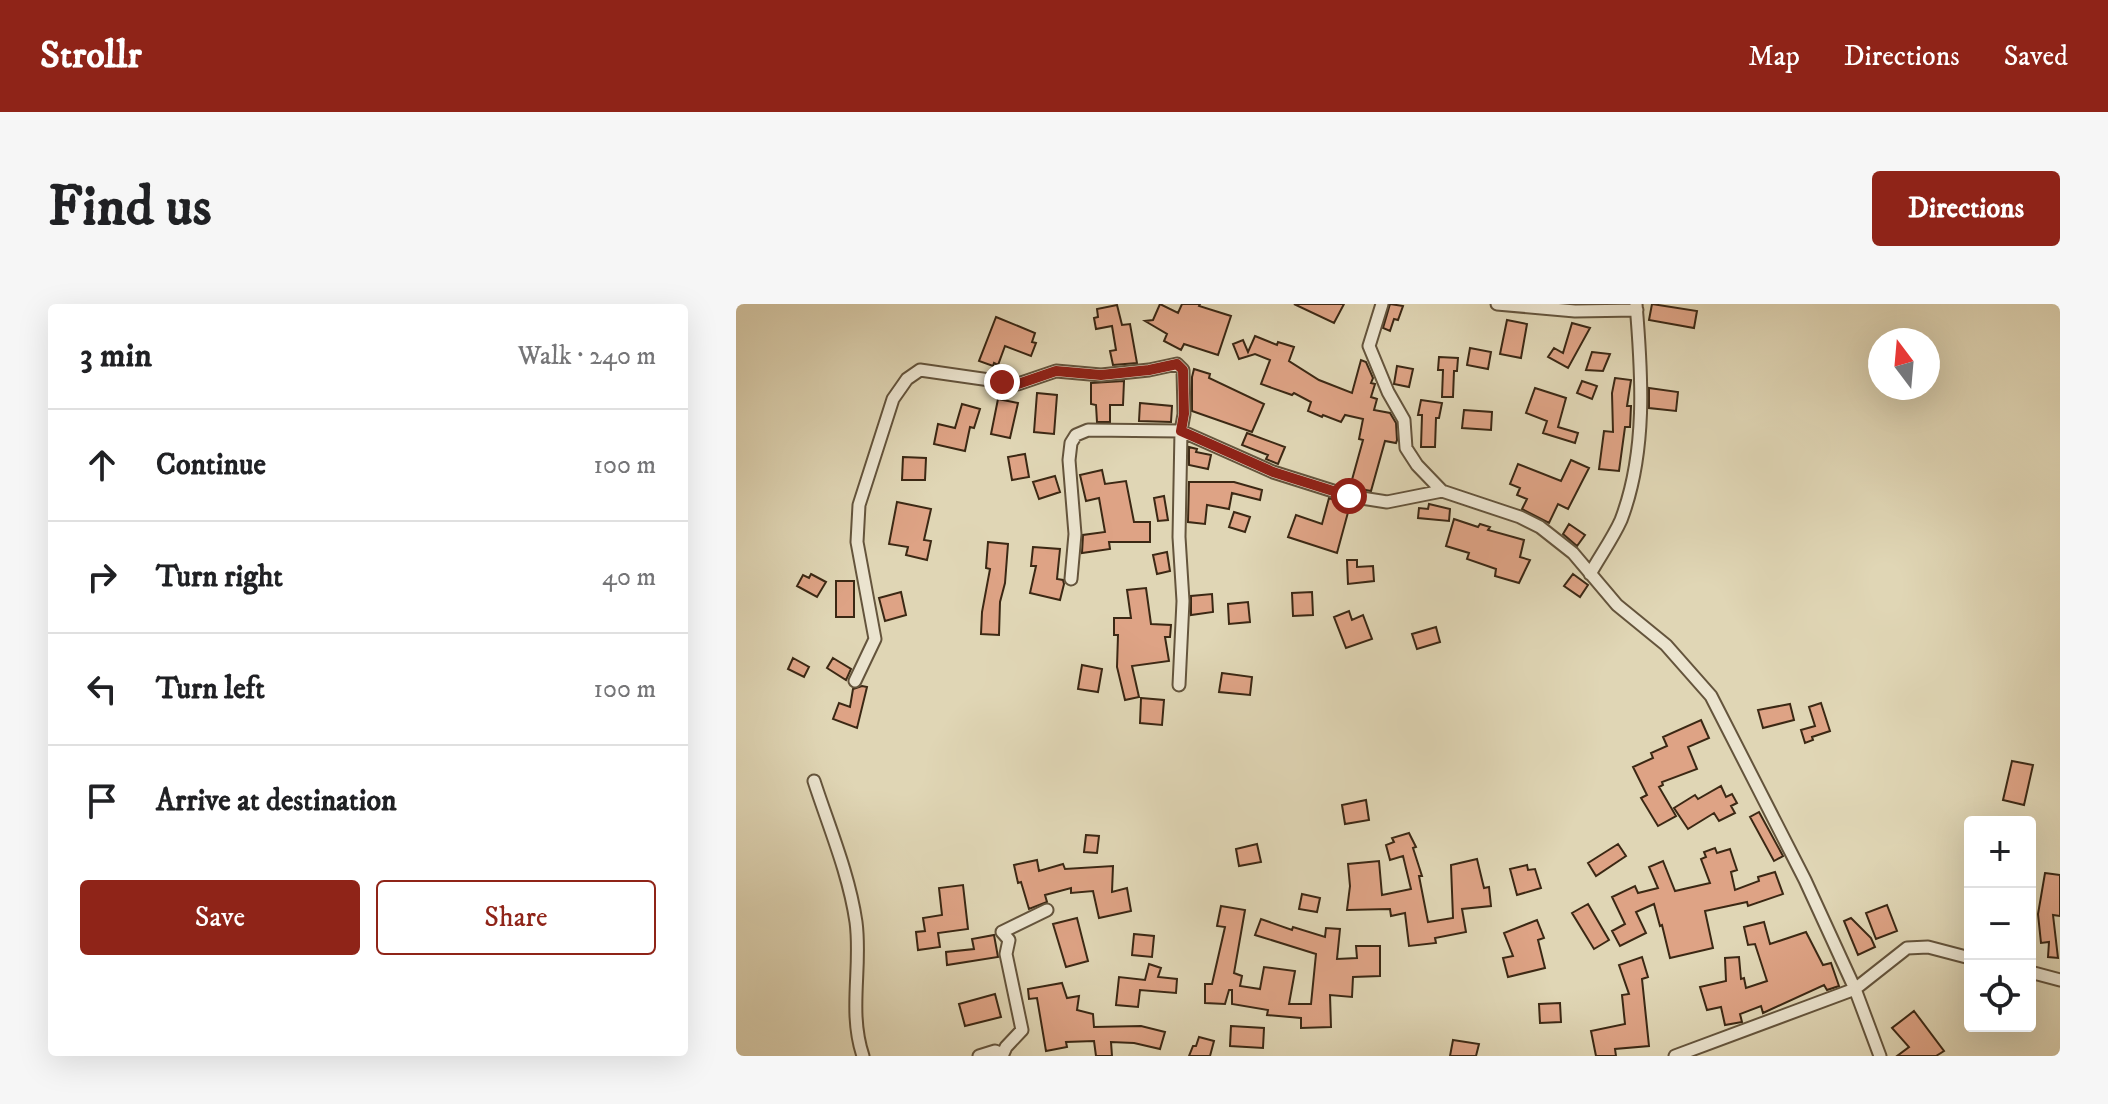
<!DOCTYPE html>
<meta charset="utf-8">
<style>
body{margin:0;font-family:"IM FELL DW Pica",serif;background:#f6f6f6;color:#202124}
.controls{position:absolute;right:24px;bottom:24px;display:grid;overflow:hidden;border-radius:8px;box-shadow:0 8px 32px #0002}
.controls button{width:72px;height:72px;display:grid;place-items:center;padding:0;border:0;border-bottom:2px solid #e0e0e0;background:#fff;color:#202124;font:40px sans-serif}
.compass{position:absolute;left:1132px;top:24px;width:72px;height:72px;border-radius:50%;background:#fff;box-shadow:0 8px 32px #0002;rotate:344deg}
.stop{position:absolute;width:24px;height:24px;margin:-18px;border:6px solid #8f2418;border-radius:50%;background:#fff}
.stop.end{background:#8f2418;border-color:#fff;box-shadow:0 2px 8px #0008}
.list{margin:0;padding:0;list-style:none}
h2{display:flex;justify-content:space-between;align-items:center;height:104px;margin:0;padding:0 32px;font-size:34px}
h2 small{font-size:26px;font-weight:400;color:#757577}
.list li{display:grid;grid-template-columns:52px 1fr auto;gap:24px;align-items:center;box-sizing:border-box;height:112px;padding:0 32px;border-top:2px solid #e0e0e0}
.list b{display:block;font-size:30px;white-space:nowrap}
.list em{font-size:26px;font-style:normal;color:#757577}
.actions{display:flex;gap:16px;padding:24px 32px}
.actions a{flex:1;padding:18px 0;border:2px solid #8f2418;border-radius:8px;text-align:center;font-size:28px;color:#8f2418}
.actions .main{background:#8f2418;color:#fff}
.icon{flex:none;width:44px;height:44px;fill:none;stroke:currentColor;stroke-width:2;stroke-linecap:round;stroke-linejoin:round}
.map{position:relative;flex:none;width:1324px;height:752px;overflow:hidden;border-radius:8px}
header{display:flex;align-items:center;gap:48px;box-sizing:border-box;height:112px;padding:0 40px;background:#8f2418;color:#fff}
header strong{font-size:38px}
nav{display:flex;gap:44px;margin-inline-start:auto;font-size:28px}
.intro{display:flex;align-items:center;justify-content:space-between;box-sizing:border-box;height:192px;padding:0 48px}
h1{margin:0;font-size:56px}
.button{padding:20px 36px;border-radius:8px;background:#8f2418;color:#fff;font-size:28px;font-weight:700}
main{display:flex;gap:48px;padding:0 48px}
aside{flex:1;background:#fff;border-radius:8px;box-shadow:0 8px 32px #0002}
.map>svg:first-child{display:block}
</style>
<header>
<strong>Strollr</strong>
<nav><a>Map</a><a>Directions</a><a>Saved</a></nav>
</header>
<div class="intro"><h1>Find us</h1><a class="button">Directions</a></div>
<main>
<aside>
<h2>3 min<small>Walk · 240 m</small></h2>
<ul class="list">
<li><svg class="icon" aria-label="ahead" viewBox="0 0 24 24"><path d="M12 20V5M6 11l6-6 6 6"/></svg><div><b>Continue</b></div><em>100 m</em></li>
<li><svg class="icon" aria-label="right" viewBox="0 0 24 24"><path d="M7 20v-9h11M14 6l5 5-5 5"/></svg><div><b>Turn right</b></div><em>40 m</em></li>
<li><svg class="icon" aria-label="left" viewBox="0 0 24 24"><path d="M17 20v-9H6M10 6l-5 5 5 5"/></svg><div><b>Turn left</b></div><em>100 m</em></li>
<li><svg class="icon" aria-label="arrive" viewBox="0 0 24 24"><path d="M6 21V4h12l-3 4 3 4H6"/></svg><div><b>Arrive at destination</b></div></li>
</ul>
<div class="actions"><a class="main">Save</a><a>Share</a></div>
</aside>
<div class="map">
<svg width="1324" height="752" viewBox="0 0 1324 752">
<rect width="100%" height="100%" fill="#e0d6b5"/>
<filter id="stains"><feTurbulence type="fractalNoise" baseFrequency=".0025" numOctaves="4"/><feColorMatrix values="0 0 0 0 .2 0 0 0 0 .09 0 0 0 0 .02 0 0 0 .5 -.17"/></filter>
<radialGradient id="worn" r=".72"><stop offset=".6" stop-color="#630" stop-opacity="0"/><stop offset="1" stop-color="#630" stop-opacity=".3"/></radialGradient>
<path fill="#dea385" stroke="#3b2814" stroke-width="2" d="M424,0l18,9 4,-9h18l-1,2 32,10 -13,39 -34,-11 -3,6 -17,-9 3,-7 -22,-13 8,-1z
M558,0h50l-10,19z
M654,0l13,2 -5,14 -4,-1 -4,12 -7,-3z
M916,0l45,7 -3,17 -45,-8z
M381,1l5,20 8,-1 7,39 -24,2 -3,-14 6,-1 -4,-24 -16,3 -2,-11 4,-1 -1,-8z
M260,13l39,16 -3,9 4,1 -5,13 -26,-10 -7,19 -4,-2 -1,3 -14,-5z
M771,16l20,4 -6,34 -21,-4z
M836,19l18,5 -22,40 -20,-11 6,-9 9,5z
M519,32l22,9 1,-3 16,5 -5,14 30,19 33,13 9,-33 5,2 7,16 -2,5 4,1 -4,13 6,2 -3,11 16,3 6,10 1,17 -1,3 -11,-2 -14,50 -21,-4 13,-47 -4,-1 4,-20 -18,-4 -4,7 -18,-7 -1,2 -14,-6 3,-9 -17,-9 -2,2 -31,-11 9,-24 -15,-6 -16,5 -6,-15 10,-4 5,12z
M734,44l21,4 -3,17 -21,-4z
M856,48l18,2 -7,17 -17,-1z
M703,53l19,1 -1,13h-3l-1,26h-11l1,-27h-5z
M661,62l16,3 -4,18 -15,-3z
M458,65l16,5 -1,4 55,26 -12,28 -60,-21v-34z
M879,74l16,2 -4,26h4l-1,21h-5l-6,44 -20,-2 5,-38 9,1 -1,-39z
M388,77l-1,24h-13v17h-13l-1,-17 -5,-1v-21z
M846,77l15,5 -5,13 -15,-6z
M799,84l31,10 -8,29 20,6 -3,10 -32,-10 4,-12 -21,-8z
M913,84l29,4 -2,19 -27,-3z
M301,89l20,2 -3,39 -20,-2z
M262,95l20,4 -8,35 -19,-4z
M685,96l21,3 -3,15h-3l-1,29h-14l1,-32h-4z
M404,99l32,3 -1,16 -32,-1z
M226,100l18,5 -6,19 -4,-1 -5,24 -31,-7 4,-20 17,4z
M728,106l28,2 -1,18 -29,-2z
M511,129l38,14 -7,17 -12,-5 2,-4 -26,-10z
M453,143l8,2 -1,3 15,3 -3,14 -19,-4z
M289,150l4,23 -17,3 -4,-23z
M167,153l23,1 -1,22h-23z
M835,156l18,8 -21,41 -10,-5 -9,19 -27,-14 5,-10 -10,-4 3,-7 -10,-4 8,-20 43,17z
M366,166l3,14 21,-3 8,41h16v20h-41l1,7 -28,4 1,-18 22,-3 -6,-34 -13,3 -6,-26z
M319,172l5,16 -21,7 -6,-17z
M453,178h45l28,8 -2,10 -28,-7 -3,16 -22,-4 -2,19 -17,-2z
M428,192l4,24 -10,1 -4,-23z
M593,194l21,7 -13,48 -49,-16 8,-22 26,9z
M161,198l34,7 -7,31 7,1 -4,19 -21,-5 2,-8 -19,-3z
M693,200l21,5 -1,12 -31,-3 1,-10 9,1z
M498,208l16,5 -5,15 -16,-5z
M718,215l24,8 2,-3 10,3 -2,3 36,10 -4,17 10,3 -11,23 -24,-7 1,-7 -29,-10 2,-6 -23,-7z
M833,220l16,11 -8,11 -14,-12z
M252,238l20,2 -3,39 -5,19 -1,33 -18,-1 1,-22 8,-43 -4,-1z
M297,243l27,2 -3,30 6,1 1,4 -4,16 -30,-7 6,-27h-5z
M431,248l3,19 -13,3 -4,-19z
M611,256h10v7l16,-1 1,15 -26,3z
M75,270l15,8 -9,15 -20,-11 6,-11 6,3z
M837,270l15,11 -8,12 -16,-11z
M100,277h18v36h-18z
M410,284l5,36 20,1 -1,12h-5l4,24 -37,5 7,31 -14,3 -8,-33 1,-32h-4v-17h17l-4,-28z
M165,288l5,23 -21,6 -6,-23z
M576,288l1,23 -20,1 -1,-23z
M476,290l1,18 -22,3v-19z
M512,298l2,20 -21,2 -1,-20z
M613,307l3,9 11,-5 9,24 -26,9 -12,-31z
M700,323l4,15 -23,7 -5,-15z
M57,354l16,9 -5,10 -16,-8z
M97,354l18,11 -5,11 -19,-12z
M346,361l20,4 -4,23 -20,-3z
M486,369l30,4 -2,18 -31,-3z
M126,382l5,1 -10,41 -24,-9 6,-16 11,4 3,-18z
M405,394l23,2 -2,25 -22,-2z
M1085,399l9,28 -18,6 1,3 -8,3 -4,-13 14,-4 -6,-19z
M1054,400l4,16 -31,8 -5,-18z
M965,416l8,18 -21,9 9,22 -35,13 1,3 -4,2 17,29 -18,10 -17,-28 6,-3 -14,-28 20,-9 -2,-5 16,-7 -4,-9z
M1276,457l21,4 -9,40 -21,-5z
M985,482l5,11 6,-3 5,9 -6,3 4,7 -16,8 -5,-8 -26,16 -14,-21 21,-13 3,4z
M630,496l3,20 -24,4 -3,-19z
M1023,508l24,44 -9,5 -24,-44z
M673,529l7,14 -3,1 9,28h-3l9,46 25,-4 -2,-53 26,-6 7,29 5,-1 2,19 -29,3 4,23 -31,6 1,5 -27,3 -4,-33 -14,3 -1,-7 -43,1 3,-24 -2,-22 31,-3 3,34 29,-6 -8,-33 -13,4 -4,-15 8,-3 -2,-4z
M350,531l13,1 -2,17 -13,-1z
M521,540l4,18 -22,4 -3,-17z
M882,540l8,12 -30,20 -8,-13z
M979,544l2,5 13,-4 7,21 -6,2 4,18 24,-9 -1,-4 17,-5 8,22 -35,12 -1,-4 -42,9 8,37 -43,10 -8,-33 -2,1 -6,-22 -18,8 10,21 -26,13 -8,-15 13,-7 -13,-27 23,-11 3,7 20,-5 -9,-21 14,-6 12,30 35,-8 -9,-24 5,-2 -2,-5z
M301,556l2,11 24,-7 2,5 48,-3 -1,26 15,-4 4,23 -32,7 -6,-27 -22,2v-5l-26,7 2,7 -18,7 -8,-27 -3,1 -4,-18z
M791,561l1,5 7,-1 6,19 -24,7 -7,-26z
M1309,569l15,2v41l-7,-1 5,43 -10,-1 1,-15 -8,1 -3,-29z
M227,581l5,44 -30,4 2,14 -22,3 -2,-18 9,-1 -2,-13 19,-3 -3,-27z
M566,590l18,4 -3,14 -18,-3z
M852,600l21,36 -15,9 -22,-36z
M1151,601l10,26 -21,8 -10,-26z
M485,602l24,4 -11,63 8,3 -2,10 20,3 4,-22 31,4 -6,33h22l5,-50 -61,-19 6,-16 31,11 1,-3 32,10 1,-9 14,1 -3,30 20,-1 -1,-12h24v30l-27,1 -1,20 -22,-2 1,32 -30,1v-10l-34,-3 1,-5 -36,-6v-14h-3l-4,14 -20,-1v-19h7l13,-57 -8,-1z
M341,614l11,43 -22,6 -13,-43z
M1115,614l20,20 4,9 -17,8 -14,-34z
M801,616l7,18 -6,2 7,28 -37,9 -5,-19 10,-2 -9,-23z
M1028,618l6,22 36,-12 17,33 8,-2 8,23 -12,4 -3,-5 -61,28 -2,-7 -21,8 2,8 -17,3 -4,-18 -14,3 -7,-23 26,-6 -1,-23 14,-1 2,22 3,-1 2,10 21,-7 -12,-37 -7,1 -4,-18z
M398,630l20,2 -2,21 -20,-2z
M258,631l4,22 -51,8 -1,-13 28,-3 -2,-10z
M906,653l6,20 -6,2 7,67 -34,3 1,7h-20l-5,-25 34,-7 -3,-29 7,-1 -10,-29z
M413,660l12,4 -3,9 19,2 -1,14 -36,-3 -2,17 -22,-2 3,-28 26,3z
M326,679l5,15 12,-2 -2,14 16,4 1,13 47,-1 24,6 -5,17 -26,-6 -23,-1 1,14h-16l-2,-15 -28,1 1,5 -21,4 -9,-53 -8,1 -1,-10z
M259,690l6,23 -36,9 -6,-22z
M824,699l1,19 -21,1 -1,-19z
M1178,707l30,40 -8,5h-39l12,-9 -17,-19z
M495,722l33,2 -1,20 -33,-2z
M463,733l15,4 -4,15h-21l4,-10h3z
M717,736l26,4 -3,12h-26z"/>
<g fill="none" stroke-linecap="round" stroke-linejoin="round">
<g stroke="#64543c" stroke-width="15">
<path id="minor" d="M646,0l-13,42 19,46 16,28 2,28 11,17 25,26 78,26 20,10 33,26 44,52 49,40 45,51 94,184 50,109 25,67
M761,0l78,7 62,-1
M854,270c10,-18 23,-36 31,-54 26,-68 21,-145 15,-216
M335,275l4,-45 -6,-74 2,-17 5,-8 12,-5 93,1 92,41 76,24 38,6 55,-11
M119,377l20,-42 -18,-97 2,-37 34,-106 14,-20 13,-9 98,14 38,-13 45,4 48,-5 28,-6 6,6 1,44 -3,17 -2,106 4,64 -4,84
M78,477c15,46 35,93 42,141 6,45 -8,90 7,134
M1294,668l30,8
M243,752l16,-5 8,3 3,-7 16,-17 -16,-76 3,-14 -7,-8 45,-22
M939,752l180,-67 52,-41 21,-1 42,11"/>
</g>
<use href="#minor" stroke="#ebe4cf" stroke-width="11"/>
</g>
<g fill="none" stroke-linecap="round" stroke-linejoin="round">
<path stroke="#8f2418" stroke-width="10" d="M266,78l16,2 38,-13 45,4 48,-5 28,-6 6,6 1,44 -3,17 92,41 76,24"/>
</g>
<rect width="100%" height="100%" filter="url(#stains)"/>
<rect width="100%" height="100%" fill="url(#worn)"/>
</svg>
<div class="controls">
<button>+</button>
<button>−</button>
<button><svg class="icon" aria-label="locate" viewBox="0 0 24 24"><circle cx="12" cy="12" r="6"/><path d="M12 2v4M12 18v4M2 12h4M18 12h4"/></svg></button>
</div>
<svg class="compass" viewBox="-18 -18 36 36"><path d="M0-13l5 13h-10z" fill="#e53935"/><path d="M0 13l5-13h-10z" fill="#757577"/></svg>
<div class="stop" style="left:613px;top:192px"></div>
<div class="stop end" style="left:266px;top:78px"></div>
</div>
</main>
